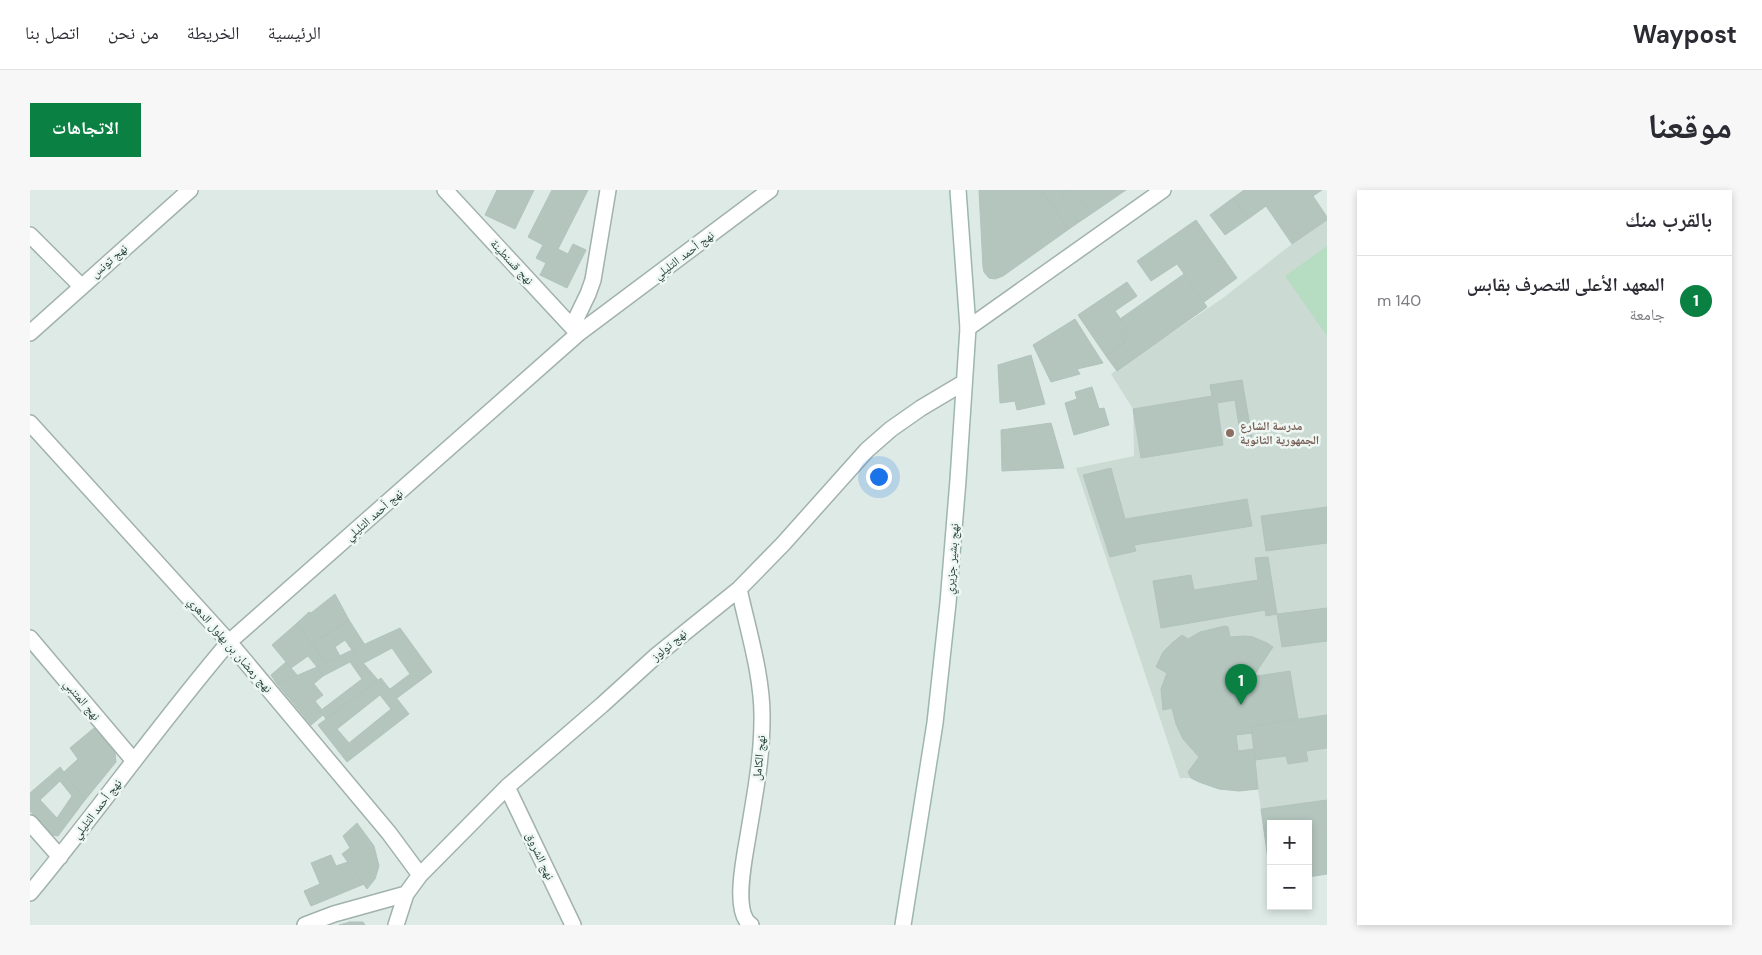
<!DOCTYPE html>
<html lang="ar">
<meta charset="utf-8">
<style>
body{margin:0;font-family:"DM Sans","Noto Naskh Arabic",sans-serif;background:#f7f7f7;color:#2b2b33;direction:rtl}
.controls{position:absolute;right:15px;bottom:15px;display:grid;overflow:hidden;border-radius:0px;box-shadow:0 2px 8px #0003}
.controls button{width:45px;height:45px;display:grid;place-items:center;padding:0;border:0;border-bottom:1px solid #e1e1e2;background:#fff;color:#2b2b33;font:25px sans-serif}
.you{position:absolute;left:848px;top:286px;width:18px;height:18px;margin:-12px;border:4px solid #fff;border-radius:50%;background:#1a73e8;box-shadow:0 0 0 8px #1a73e833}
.badge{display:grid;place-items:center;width:32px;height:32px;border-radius:50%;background:#0b8043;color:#fff;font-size:16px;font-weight:700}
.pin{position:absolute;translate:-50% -41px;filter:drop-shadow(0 1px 2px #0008)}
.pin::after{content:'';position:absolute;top:26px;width:18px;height:15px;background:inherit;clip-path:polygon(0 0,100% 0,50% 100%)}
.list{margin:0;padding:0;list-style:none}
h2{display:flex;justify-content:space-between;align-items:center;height:65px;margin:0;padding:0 20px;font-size:21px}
h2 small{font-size:16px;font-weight:400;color:#7c7c81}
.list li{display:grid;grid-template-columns:32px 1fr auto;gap:15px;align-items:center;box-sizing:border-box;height:90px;padding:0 20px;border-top:1px solid #e1e1e2}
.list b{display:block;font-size:19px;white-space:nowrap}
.list p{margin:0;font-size:16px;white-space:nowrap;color:#7c7c81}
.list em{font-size:16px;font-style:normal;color:#7c7c81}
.map{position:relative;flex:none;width:1297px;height:735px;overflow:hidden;direction:ltr;border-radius:0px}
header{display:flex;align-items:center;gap:30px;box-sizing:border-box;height:70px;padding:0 25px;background:#fff;border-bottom:1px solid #e1e1e2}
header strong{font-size:24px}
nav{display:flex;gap:28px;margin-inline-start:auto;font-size:18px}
.intro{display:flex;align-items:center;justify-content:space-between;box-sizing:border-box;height:120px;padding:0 30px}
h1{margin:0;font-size:35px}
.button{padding:12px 22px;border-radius:0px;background:#0b8043;color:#fff;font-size:18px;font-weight:700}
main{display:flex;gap:30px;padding:0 30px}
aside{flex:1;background:#fff;border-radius:0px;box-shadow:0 2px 8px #0003}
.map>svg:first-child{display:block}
</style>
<header>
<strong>Waypost</strong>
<nav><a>الرئيسية</a><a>الخريطة</a><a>من نحن</a><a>اتصل بنا</a></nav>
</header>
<div class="intro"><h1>موقعنا</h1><a class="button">الاتجاهات</a></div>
<main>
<aside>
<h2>بالقرب منك<small></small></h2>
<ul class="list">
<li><span class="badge">1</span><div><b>المعهد الأعلى للتصرف بقابس</b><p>جامعة</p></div><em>140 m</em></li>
</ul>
</aside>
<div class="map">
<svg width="1297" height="735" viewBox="0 0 1297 735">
<rect width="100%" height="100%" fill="#deeae5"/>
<path fill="#ccdad4" d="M1297,30v654l-19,-50h-37v57l-13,-92 -19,2 -20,-2 -20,-7 -8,-4h-11l-104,-310 58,-12 -1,-47 -22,-35 112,-76 69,-54z"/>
<path fill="#b6dcc2" d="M1297,56v90l-42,-60z"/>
<path fill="#b4c5be" stroke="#b1c3bd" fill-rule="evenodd" d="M467,0h37l-19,39 -30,-14z
M522,0h36l-30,59 10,5 5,-10 13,6 -19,38 -27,-13 6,-12 -10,-5 7,-13 -15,-8z
M949,0h62l28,39 -66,47 -8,3 -6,-1 -5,-6 -1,-5z
M1011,0h16l22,32 -10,7z
M1027,0h12l-8,5z
M1039,0h5l17,24 -12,8 -18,-27z
M1044,0h52l-35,24z
M1214,0h65l18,27v3l-35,24 -26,-38 -18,13 -15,-21z
M1279,0h13l-9,6z
M1203,8l15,21 -23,16 -15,-20z
M1166,30l41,58 -33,24 -27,-38 -26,17 -14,-20z
M1154,84l23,33 -90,64 -11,-15 19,-14 -6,-8 8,-6 -7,-9z
M1097,92l10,14 -22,15 12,17 -8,6 6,8 -19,14 -28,-41z
M1045,129l28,44 -26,6 3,5 -29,8 -18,-37z
M1001,165l14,49 -28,6 -2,-9 -15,2 -2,-38z
M1212,190l11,63 -11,2 -7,-45 -18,3 6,42 -82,13 -8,-49 79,-13 -2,-11z
M1062,197l7,22 5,-1 5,17 -35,10 -9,-32 12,-4 -2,-7z
M1021,233l13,45 -62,3 -1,-41z
M1081,278l14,51 122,-20 5,27 -118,19 2,6 -26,6 -27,-82z
M1297,317v36l-61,8 -5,-35z
M1238,367l9,57 -11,2 -1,-6 -104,18 -8,-47 38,-6 3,15 64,-10 -3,-22z
M305,404l14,26 -37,24 -16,-20 13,-12 2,1z
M1297,418v33l-45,6 -5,-33z
M319,430l16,25 -13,5 -7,-10 -10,7 5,9 -14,7 -14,-19z
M266,434l16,20 14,19 -9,4 -9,-11 -17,12 -19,-23z
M1195,436l3,1 2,10 15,-1 8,1 14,6 6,4 -18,27 2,2 33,-5 8,48 -47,7 1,7 -16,2 2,16 16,-2 4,40 -19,2 -20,-2 -20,-7 -8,-4 -3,-6 11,-15 -16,-18 -7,-15 -4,-16 -9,2 -2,-21 6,-16 -11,-6 7,-15 9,-9 10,-8 6,4 12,-7z
M370,438l32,44 -35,26 -7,-9 20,-15 -18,-26 -28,15 -12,-13z
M322,460l26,30 -52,39 -6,-8 42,-32 -12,-17 -27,14 -6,-9z
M256,472l11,13 -20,9 -6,-9z
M287,477l6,9 -31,26 -15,-18z
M351,488l28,36 -62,48 -29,-37zM350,505l11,14 -42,34 -12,-14z
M284,494l9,11 -8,6 7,9 -2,1 3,4 -12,10 -19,-23z
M1297,525v33l-21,3 2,10 -20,3 -2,-8 -31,4 -4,-34z
M64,538l21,24 1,10 -31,38 -21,-28 14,-13 -8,-11z
M30,577l25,33 -27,36 -7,-1 -21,-24v-18zM30,591l12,15 -15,22 -17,-18z
M1297,610v74l-19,3v-53h-37v57l-10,-72z
M327,633l17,23 5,20 -4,13 -8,10 -25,-35 8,-6 -7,-12z
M301,665l5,11 12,-4 16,22 -53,22 -7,-15 16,-7 -9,-21z
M320,732h13l2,3h-26z"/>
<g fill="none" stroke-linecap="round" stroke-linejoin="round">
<g stroke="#a1b2ac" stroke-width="18">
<path id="street" d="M415,0l127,137 7,6
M0,45l51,51
M542,137l16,-33 5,-14 15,-90
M938,138l195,-138
M0,143l160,-143
M0,233l199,219 160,191 31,42
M709,399c9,41 24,89 23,131 0,37 -7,74 -13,110 -3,21 -18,82 2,95
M0,448l104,123
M477,597l66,138
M0,633l30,34
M0,703c68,-82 130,-170 199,-251l350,-309 191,-143
M275,735l29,-11 72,-20
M366,735l10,-31 14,-19 87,-88 95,-82 55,-50 82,-66 44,-45 84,-94 24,-21 30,-21 42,-25"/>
</g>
<g stroke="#9db6ae" stroke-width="18">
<path id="secondary" d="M873,735l32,-202 13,-120 10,-123 10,-152 -10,-138"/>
</g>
<use href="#street" stroke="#fff" stroke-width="15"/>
<use href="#secondary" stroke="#fff" stroke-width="15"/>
</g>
<circle fill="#8d6e63" stroke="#eef7f3" stroke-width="2" cx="1200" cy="243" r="5"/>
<g text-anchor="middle" stroke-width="5" stroke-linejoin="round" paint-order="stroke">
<g font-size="12" fill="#1f3a34" stroke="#eef7f3">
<text transform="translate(654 65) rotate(-37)" y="4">نهج أحمد التليلي</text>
<text transform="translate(79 71) rotate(-41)" y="4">نهج تونس</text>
<text transform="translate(482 72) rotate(47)" y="4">نهج قسنطينة</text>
<text transform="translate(344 325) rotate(-41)" y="4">نهج أحمد التليلي</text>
<text transform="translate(922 369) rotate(-86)" y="4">نهج بشير جزيري</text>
<text transform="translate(200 455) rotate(49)" y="4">نهج رمضان بن بهلول الدهري</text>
<text transform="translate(639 455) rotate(-40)" y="4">نهج تولوز</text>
<text transform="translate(52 510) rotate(50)" y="4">نهج المتنبي</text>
<text transform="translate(729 568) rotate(-84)" y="4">نهج الكامل</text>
<text transform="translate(67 619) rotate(-52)" y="4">نهج أحمد التليلي</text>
<text transform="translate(510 666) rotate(65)" y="4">نهج الشروق</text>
</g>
<g font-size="12" font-weight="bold" fill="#785e54" stroke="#eef7f3" text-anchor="start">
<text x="1210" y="240">مدرسة الشارع<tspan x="1210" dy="14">الجمهورية الثانوية</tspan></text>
</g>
</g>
</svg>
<div class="controls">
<button>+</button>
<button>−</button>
</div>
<div class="you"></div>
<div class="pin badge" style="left:1211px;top:515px">1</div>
</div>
</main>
